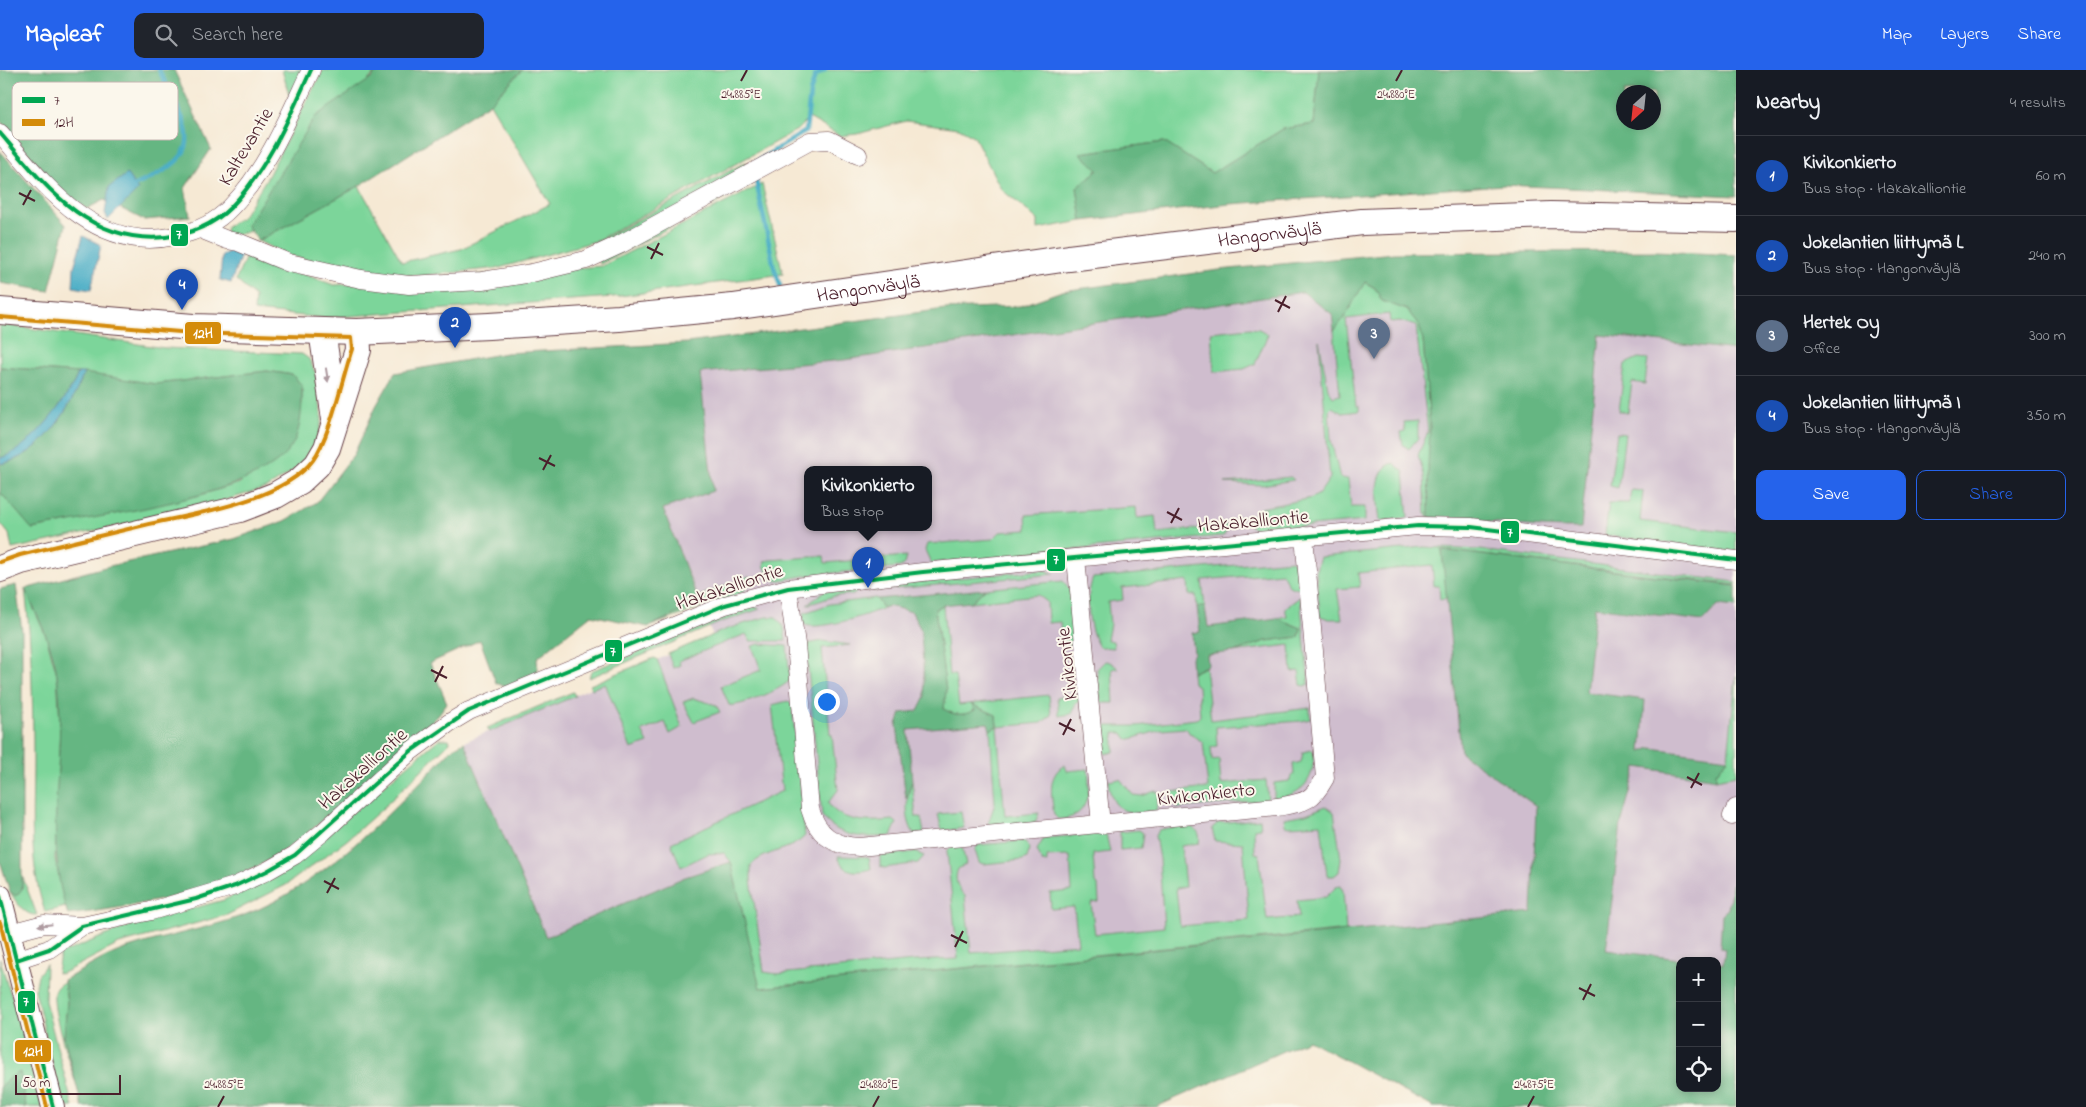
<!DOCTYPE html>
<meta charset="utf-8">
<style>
body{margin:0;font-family:"Indie Flower",sans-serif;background:#20242c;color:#f1f3f6}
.controls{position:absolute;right:15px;bottom:15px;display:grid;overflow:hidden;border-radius:10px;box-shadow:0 2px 8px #0003}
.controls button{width:45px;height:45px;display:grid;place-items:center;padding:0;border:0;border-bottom:1px solid #363941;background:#171b24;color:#f1f3f6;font:25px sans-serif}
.compass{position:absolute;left:1616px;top:15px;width:45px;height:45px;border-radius:50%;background:#171b24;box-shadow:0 2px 8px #0003;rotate:207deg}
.scale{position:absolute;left:15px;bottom:12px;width:106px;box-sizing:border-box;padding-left:5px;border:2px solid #4a1f2b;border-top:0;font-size:14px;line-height:18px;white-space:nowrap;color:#4a1f2b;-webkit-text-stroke:4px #fbf7ec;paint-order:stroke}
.you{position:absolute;left:826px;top:631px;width:18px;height:18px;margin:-12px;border:4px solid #fff;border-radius:50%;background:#1a73e8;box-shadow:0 0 0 8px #1a73e833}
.badge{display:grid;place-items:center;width:32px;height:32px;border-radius:50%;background:#2563eb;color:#fff;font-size:16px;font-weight:700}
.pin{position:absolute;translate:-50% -41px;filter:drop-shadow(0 1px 2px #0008)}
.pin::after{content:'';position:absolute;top:26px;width:18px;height:15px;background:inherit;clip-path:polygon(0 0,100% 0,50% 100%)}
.popup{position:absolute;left:804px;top:396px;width:128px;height:65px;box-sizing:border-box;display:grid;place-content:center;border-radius:10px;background:#171b24;filter:drop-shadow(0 1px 4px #0005);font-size:16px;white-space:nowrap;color:#9ea1a6}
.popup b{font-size:19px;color:#f1f3f6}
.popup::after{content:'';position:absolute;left:50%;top:100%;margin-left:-10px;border:10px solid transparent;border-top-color:#171b24}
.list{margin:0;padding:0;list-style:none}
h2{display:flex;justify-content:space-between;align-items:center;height:65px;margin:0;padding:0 20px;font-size:21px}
h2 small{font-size:16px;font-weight:400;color:#9ea1a6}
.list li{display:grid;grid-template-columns:32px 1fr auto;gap:15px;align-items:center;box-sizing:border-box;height:80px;padding:0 20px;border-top:1px solid #363941}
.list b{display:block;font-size:19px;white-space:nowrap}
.list p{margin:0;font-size:16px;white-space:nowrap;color:#9ea1a6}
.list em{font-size:16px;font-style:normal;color:#9ea1a6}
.actions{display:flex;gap:10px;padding:15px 20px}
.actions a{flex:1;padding:11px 0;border:1px solid #2563eb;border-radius:10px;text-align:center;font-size:18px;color:#2563eb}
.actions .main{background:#2563eb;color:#fff}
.icon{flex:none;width:28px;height:28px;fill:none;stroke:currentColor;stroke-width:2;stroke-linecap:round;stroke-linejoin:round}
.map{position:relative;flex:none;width:1736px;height:1037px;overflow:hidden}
header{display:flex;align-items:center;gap:30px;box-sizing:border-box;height:70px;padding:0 25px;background:#2563eb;color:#fff}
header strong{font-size:24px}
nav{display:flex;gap:28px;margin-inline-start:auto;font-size:18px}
.search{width:350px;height:45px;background:#20242c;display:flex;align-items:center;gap:12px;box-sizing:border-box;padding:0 18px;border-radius:10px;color:#9ea1a6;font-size:19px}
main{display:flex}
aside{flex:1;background:#171b24}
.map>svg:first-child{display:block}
</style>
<header>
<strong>Mapleaf</strong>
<div class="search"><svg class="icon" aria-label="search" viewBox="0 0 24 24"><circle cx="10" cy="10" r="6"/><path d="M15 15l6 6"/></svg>Search here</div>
<nav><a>Map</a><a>Layers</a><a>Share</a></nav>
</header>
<main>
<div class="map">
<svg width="1736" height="1037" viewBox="0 0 1736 1037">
<rect width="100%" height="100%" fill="#fbf7ec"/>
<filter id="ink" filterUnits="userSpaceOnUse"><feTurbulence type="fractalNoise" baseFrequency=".02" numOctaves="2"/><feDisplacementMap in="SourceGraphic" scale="10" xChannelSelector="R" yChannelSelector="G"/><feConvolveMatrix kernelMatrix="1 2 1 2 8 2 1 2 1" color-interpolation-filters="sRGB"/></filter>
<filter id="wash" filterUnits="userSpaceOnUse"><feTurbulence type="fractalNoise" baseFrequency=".0096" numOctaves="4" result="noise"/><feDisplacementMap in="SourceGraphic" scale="20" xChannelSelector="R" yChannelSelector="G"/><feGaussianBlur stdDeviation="1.12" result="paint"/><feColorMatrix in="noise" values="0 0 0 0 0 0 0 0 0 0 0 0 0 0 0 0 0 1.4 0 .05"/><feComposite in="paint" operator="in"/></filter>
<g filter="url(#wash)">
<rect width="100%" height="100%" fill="#f6e9d4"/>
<path fill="#cfbdce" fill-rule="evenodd" d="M1303,222l29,22 94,-11 174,32 136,15v236l-157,-19 -118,186 75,53 -4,107 -773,75 -28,-126 -46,15 -139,60 -82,-195 249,-106 -50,-127 50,-19 -13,-117 144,-13zM808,399h120v58h-120z
M1718,535l18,2v359l-19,-2v-3h-28l-83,-10 15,-127 20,-72 -55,-59 9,-86 108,14z"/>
<path fill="#7cd59a" stroke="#637a62" d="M282,0h22l-14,28z
M323,0h54l-130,155 4,6 -21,5 -5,-2 1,-7 17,-11 25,-40z
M522,0h797l-5,54 -31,5 -71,44 -48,-31 -83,11 17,17 -21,17 5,34 -44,8v-9l-37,-31 -27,-53 -15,-8 -53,-7 -49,13 -17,2 -31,-18 -12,12 -201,111 -97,27 -80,8 -63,-5 -66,-15 -32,-15 101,-55 43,76 59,-13 89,-45 -60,-101z
M746,92l6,22 -152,80 -9,-19z
M762,114l21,90 -170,23 -290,21 -69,-7 1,-14 -19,-17 11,-26 87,31 268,-19z
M1364,212l11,6 7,13 25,9 12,15 4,15 7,87 -1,90 -3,-2 -2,-40 -6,-20 10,-23 -12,-106 -16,-5 -10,1 -1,-8 -43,5 10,87h3v5l-17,2 -10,-6 -3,3 2,30 9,38 8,1 3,28h14v14l-108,10 -7,-5v-7l10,-11 52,-10 7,-4 11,-16 -11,-138 9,49 5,8 7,-2 -6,-64 10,-13z
M0,254l165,24 137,6 7,5 8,17 5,44 -4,17 -6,13 -11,14 -15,12 -19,12 -79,23 -176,38 -3,-15 -9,-11v-31l33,37 164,-33 43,-13 62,-79v-18l-9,-11 -26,-4 -111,13 -78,-11 -78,-6z
M1250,258l9,1 9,5 -13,30 -11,5 -30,3 -3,-40z
M1638,288l10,1 -3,25 -13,-2 -4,30 -9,-1 6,-47z
M1418,351v17l-9,11 -6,-4 -2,-13 4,-1 -1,-9z
M1617,363l8,1 -7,54 -8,-2z
M1394,393l10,9 4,46 -28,3c-2,-16 -8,-53 14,-58z
M1291,407l3,3 -33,5 -36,-2z
M1631,420l12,1 -3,30 96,11v20l-131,-17 4,-32h20z
M1136,437l1,11 18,-2 2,17 74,-8 -8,11 -292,27 -6,-13 2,-6 66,-5 7,-7 27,-2 -1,-15z
M1424,477l56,3 256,32v3l-294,-35 5,48 -7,2 -1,-14h-5l-2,-21 -74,8 2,14 -23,2 5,30h-13l-9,-3 -4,-46 4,-13z
M824,486l1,7 81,-7 -2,9 -4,2 -90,8 -34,6 -6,-3 -6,-13 1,-4 5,-1z
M1292,490l7,15 1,12 -2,2 -9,-3 -7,-13 -80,7 3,27h-8l-1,-12h-7l-1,-14 -66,7 1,12 -15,2 2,22 -3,16 6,1 1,7 -15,-1c-11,-18 -14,-49 -6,-69z
M1044,500l11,4 -182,17 -1,-5z
M749,506l1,6 -7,10 -95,35 43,-20 6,-10z
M1063,511c14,13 11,41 12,58l-5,6 -9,-3 -1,-20 -12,1 -1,-21 -9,-7 -67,7 14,-13z
M857,518l-2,6 -20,2 -28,9 17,-14z
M25,519l21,47 11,38 3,49 -5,136 11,48 -21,5c-17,-49 -12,-100 -12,-151 0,-57 -1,-115 -8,-172z
M1300,527l9,87 -4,2 -4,-1 -2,-14 -7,1 -2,-27 -57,7 33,-11 33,-4 2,-9 -24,-10 10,-2 -2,-8z
M876,528l7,10c-14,7 -67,24 -80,16l1,-11 26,-9z
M943,535l6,70h6l4,30 90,-10 2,20 -9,8 -45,4 8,89 34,-3 -4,10 -45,4 -2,-3 7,-21 -5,-73 7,-4 -1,-11 -24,-10 3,5c-11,6 -20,6 -31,-1l2,-18 -11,-82z
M753,536l7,3 -41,14 -130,55 2,-7z
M766,547h10l8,10 2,14h-36l-4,-7 -67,27 1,4 -7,3 -5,-14 59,-25z
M822,571l29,4 -29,3 8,86 2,1 6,55 -10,13c13,21 44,19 65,17l4,3 -6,13c-27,2 -51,3 -69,-20l-16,-168 1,-4z
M759,574l28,2 3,34c-7,9 -52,28 -61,25l-8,-19 40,-16 -9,-24z
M654,588l3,1 25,68 -12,7 -5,-12 -23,9 6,12 -17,6 -26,-66 -13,6 -2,-4z
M1105,591l5,1 8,6 -6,1 2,34h-13l-4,-34z
M1205,597l6,53 99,-12v11l-8,2 -86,6 1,19 -6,1 1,13 7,-1 2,25 45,-4 2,20 -91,8 -6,-16 37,-4 -5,-46 -13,-8 -4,-6 -25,2 -34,10 -4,-7h-9v19l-9,2 -2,-25 3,-3h30l61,-7 3,-3 -2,-30 -5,-3 -1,-10z
M1736,606v99l-20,4v-6l12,-15z
M573,622l2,4 -84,35 -2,1 -2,-4z
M1081,625v7l-5,1 -5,11 -12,2 -2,-19z
M693,628l23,7 4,7 -26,10 -11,-20z
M788,631l4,4 13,131c-13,15 -39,14 -54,29v15l13,92 13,2 137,-13 44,-2 -11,-108 4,-4h11l4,17 -8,5c-4,10 -1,19 7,27l6,57 107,-9 -4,-37 -23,2 -1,-16 22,-2 -2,-35 -23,1v6l-5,-1 -5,-12 7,-12 62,-5 4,19 -17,2 2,29 3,2 1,17 -8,1 4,31 69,-7 -5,-68 -4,-23 3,-6c14,-3 46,-11 41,13l-18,3 4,41 -9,1 4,38 69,-6 -6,-77 -28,-2 -3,-13 6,-5 42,-4 1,9 -7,1 1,24 4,1 8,66 32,-3 -2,-17 29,-3 10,-10 5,-1 2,5 3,40 5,24 -13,-24 -579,57 -28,-126 -7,-9 -16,1 -27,13 -10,-24 111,-52 -10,-86z
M439,669h10l1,3 -67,66 -36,32 -61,45 -59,30 -108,29 -58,30 -4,-1 3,-19 71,-29 93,-25 54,-26z
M1311,680l3,2c0,30 -11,42 -40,47v-16l15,-2 5,-7 -1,-10 8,-2 2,-10z
M1065,695l2,6 21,-2c3,23 0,51 -30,50l-4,-4c-2,-18 -8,-40 11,-50z
M1120,709l13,16 9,1 13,-5 4,2 -3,18c-29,4 -44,2 -48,-30z
M912,711l4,36h5l3,16 -10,1c-10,-17 -8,-36 -2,-53z
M1326,736l8,6 7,47 -2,13 -5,4h-7l-6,-52 -32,2 -4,-1 -1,-7 22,-4z
M961,742l3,16 -22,3 -4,-17z
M1139,760l4,3 -2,15 -21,2v-18z
M1023,771c8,3 6,11 4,17l-4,2 -39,4 -5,-1 -4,-13 3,-5z
M914,782l10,4 -6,7 -34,5 -4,-2v-10z
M838,786l31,1 2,12c-15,4 -28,4 -33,-13z
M22,805l15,40c-13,1 -21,-14 -27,-23l12,-3z
M0,888l7,26 15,36 22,87h-18l-6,-34 -11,5 -9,10z
M46,894l-1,37 28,106h-11l-27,-117 3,-15z
M64,912l3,20 -3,35 11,44c-6,-20 -23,-68 -21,-88 1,-6 5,-8 10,-11z"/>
<path fill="#65b682" stroke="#586a56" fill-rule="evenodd" d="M0,0h174l37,79 -26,39 5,28 -46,4 -40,-20 -18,9 -31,-24 -55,-64z
M377,0h145l-32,33 -131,83 -101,55 -11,-16 69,-109 56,-38z
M1319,0h417v126l-232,-11 -274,19 -148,17 -5,-34 21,-17 -18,-17 84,-11 48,31 71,-44 31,-5zM1624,22h30v30h-30z
M0,81l66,74 -17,66 -49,-8z
M1655,181l81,4v95l-136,-15 -19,193c-51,1 -102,-9 -152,-11l-1,-51 2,-39 -7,-87 -4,-15 -12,-15 -25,-9 -7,-13 -10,-6 -21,36 -10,13 -2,-17 -29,-22 -459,68 -144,13 13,118 -50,18 34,88 -6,10 -43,20 -57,-12 -54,43 1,15 -32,14 -10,-4 -16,-43 -50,23 17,40c-19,28 -43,43 -68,65 -30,28 -58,57 -91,80 -64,45 -145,57 -220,67 -27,-77 0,-161 -11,-240 -4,-30 -20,-59 -32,-86l80,-22 129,-28 51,-18 32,-19 37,-48 22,-48 19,-33 111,-20 181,-10 258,-34 75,-3 42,-15 157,-21 175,-17z
M0,297l78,6c-8,25 -51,79 -78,85z
M267,301l26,4 9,11c0,21 0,48 -14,65 -35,46 -197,66 -256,78l-32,-37v-28c41,-7 70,-54 84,-91l72,11z
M1442,480l294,36v21l-18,-2 -15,16 -108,-14 -9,85 59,8 -4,52 10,-4 77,10 -12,15v6l-79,-12 -16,57 -15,126 90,11h-16v127h37v-125l6,1 2,-15 -5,-1 2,-34 6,-5 8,-46v244h-303l-125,-67 -152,67h-1074l-18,-70 3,-35 -3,-22c19,-10 40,-24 61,-31 44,-15 91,-21 134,-40 71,-32 141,-105 194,-161l11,-6 82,195 139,-60 46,-15 29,126 772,-75 4,-107 -75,-53z
M16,515l6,46v258l-6,7 -6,-4 -10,-31v-272z
M985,519l-14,13 -28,3 -8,4 11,82 -2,18c10,7 20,7 31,1l-4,-6 25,11 1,11 -7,4 -2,-7 -80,7 4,51 -6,18 -9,-74 4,-12 17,-2 7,-14 -4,-67 -9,-18 -23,-6 -6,2 -6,-9z
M1197,537h8l3,20 69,-9 24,10 -2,9 -33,4 -33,11 -26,3 1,10 -16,8 -1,-16 3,-3 -2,-21 8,-1z
M20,1002l6,35h-26v-19l9,-10z"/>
<path fill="#45abc5" stroke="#486578" d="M127,104l11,16 -30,30 -3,-7 4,-26z
M83,166l18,9 -10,45 -18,-3 1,-20z
M235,179l7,3 -11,31 -11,-3 2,-25z
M78,303h6c-14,37 -43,84 -84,91v-6c27,-6 70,-60 78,-85z"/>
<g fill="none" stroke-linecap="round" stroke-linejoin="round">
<path stroke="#45abc5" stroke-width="4.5" d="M754,93l52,-32 4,-38 5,-17 10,-6
M755,106l19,91 6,18
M129,118c82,-35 63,-51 30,-118"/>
</g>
</g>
<g filter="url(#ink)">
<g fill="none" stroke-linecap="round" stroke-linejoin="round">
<g stroke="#643d44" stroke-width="19">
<path id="minor" d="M0,63c45,53 96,121 175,103 21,-4 41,-13 56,-29 36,-37 58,-91 80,-137
M200,159l27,11 11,2 51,21 72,16 48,6 73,-4 50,-8 54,-13 35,-16 189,-103 19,-1 29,15
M1076,488l25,267
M788,518l8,56 14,165c7,25 23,37 49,38l418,-40c27,-5 34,-4 48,-29l-21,-242
M1732,746l4,-8
M10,863l34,-9 38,2 69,-15 84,-25 32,-15 28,-16 28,-23 88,-81 38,-28 20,-12 256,-106 63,-17 135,-16 495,-46 53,1 265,33
M16,890l33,-11 33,-23"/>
</g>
<g stroke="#643d44" stroke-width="24">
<path id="major" d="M0,826l53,211"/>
</g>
<g stroke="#643d44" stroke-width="28">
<g id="highway">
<path id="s1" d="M0,241l193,16 164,5 132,-6 130,-8 114,-11 336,-49 293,-36 189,-7 185,4"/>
<path d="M322,261l13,88"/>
<path d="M0,499l21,-8 219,-52 36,-14 24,-14 17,-16 10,-17 31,-98 -1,-18"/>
</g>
</g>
<use href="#minor" stroke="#fff" stroke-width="18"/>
<use href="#major" stroke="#fff" stroke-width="22"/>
<use href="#highway" stroke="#fff" stroke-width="26"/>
<g stroke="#fbf7ec" stroke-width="8">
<path id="bus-1" d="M0,63c45,53 89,112 166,104 24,-3 47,-12 64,-29 38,-39 59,-90 81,-138
M0,826l53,211
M16,890l33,-11 33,-23 114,-27 39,-13 32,-15 28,-16 116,-104 58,-40 256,-106 63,-17 135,-16 495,-46 53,1 265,33"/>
</g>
<g stroke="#fbf7ec" stroke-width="8">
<path id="bus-2" d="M0,247l192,16 159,5 1,11c-10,30 -22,88 -39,111 -30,41 -120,54 -168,65 -42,10 -84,20 -125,30l-20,7
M0,852l47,185"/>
</g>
<use href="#bus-1" stroke="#00a651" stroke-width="4"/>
<use href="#bus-2" stroke="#d48b09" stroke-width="4"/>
</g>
<defs><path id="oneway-solid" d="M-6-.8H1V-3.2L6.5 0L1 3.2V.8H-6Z" transform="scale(1.25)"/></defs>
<g fill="#ae9aa0">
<use href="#oneway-solid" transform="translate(327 305) rotate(81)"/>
<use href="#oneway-solid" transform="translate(45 855) rotate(174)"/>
</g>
</g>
<path fill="none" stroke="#4a1f2b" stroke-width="2" d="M741,11l6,-11M1396,11l6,-11M19,123l16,8M23,135l8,-15M647,177l16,8M651,189l8,-16M1275,230l15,8M1278,242l8,-16M539,388l16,8M543,400l8,-15M1167,442l15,8M1171,453l8,-15M431,600l16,8M435,612l8,-16M1059,653l16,8M1063,665l8,-16M1687,707l15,8M1691,718l8,-15M324,811l15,8M327,823l8,-15M951,865l16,8M955,877l8,-16M1579,918l16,8M1583,930l8,-16M218,1037l6,-11M873,1037l6,-11M1528,1037l6,-11"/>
<g text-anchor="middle" stroke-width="4" stroke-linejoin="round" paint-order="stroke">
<g font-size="20" fill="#4a1f2b" stroke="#fbf7ec">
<text transform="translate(245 76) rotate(-59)" y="7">Kaltevantie</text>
<text dy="7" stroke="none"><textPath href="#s1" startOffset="1276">Hangonväylä</textPath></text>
<text dy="7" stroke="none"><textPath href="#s1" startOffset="871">Hangonväylä</textPath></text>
<text transform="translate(1253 450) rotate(-5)" y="7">Hakakalliontie</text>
<text transform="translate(729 516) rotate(-18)" y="7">Hakakalliontie</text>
<text transform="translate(1066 594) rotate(-96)" y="7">Kivikontie</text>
<text transform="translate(362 698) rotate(-42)" y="7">Hakakalliontie</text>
<text transform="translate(1206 723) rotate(-6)" y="7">Kivikonkierto</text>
</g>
</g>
<rect x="12" y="12" width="166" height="58" rx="8" fill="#fbf7ec" stroke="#c6b6b2" stroke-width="1"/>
<rect x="22" y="27" width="23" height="6" fill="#00a651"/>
<rect x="22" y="49" width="23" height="7" fill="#d48b09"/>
<g font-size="14" fill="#4a1f2b">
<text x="54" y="35">7</text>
<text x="54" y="57">12H</text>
</g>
<g font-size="12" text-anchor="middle" fill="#4a1f2b" stroke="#fbf7ec" stroke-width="4" stroke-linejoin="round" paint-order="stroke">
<text x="741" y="28">24.885°E</text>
<text x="1396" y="28">24.880°E</text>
<text x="224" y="1018">24.885°E</text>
<text x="879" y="1018">24.880°E</text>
<text x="1534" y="1018">24.875°E</text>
</g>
<g stroke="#fbf7ec" stroke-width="2">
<rect x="170" y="153" width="19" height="24" rx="5" fill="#00a651"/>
<rect x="184" y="251" width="38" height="24" rx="5" fill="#d48b09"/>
<rect x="1500" y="450" width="20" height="24" rx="5" fill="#00a651"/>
<rect x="1046" y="478" width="20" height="24" rx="5" fill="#00a651"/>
<rect x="604" y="569" width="19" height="24" rx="5" fill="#00a651"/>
<rect x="17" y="920" width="19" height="24" rx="5" fill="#00a651"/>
<rect x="14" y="969" width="38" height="24" rx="5" fill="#d48b09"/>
</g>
<g font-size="14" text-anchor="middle" font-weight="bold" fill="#fff">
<text x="179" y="169">7</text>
<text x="203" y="268">12H</text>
<text x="1510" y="467">7</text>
<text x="1056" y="494">7</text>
<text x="613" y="586">7</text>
<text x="26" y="936">7</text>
<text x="33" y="986">12H</text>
</g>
</svg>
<div class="controls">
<button>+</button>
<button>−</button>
<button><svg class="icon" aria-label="locate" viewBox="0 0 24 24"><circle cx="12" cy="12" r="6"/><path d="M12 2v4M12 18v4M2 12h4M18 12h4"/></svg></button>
</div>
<svg class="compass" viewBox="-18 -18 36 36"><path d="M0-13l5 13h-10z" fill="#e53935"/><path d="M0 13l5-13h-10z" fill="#9ea1a6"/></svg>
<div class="scale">50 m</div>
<div class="you"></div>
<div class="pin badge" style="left:868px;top:518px;background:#1a4fb4">1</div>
<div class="popup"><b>Kivikonkierto</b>Bus stop</div>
<div class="pin badge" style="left:455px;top:278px;background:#1a4fb4">2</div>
<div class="pin badge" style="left:1374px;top:289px;background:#5c6f8a">3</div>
<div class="pin badge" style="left:182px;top:240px;background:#1a4fb4">4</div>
</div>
<aside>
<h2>Nearby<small>4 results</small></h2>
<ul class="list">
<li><span class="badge" style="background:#1a4fb4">1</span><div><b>Kivikonkierto</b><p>Bus stop · Hakakalliontie</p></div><em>60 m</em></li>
<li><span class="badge" style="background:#1a4fb4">2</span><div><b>Jokelantien liittymä L</b><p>Bus stop · Hangonväylä</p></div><em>240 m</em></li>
<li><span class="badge" style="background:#5c6f8a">3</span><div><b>Hertek Oy</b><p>Office</p></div><em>300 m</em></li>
<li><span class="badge" style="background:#1a4fb4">4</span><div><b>Jokelantien liittymä I</b><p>Bus stop · Hangonväylä</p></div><em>350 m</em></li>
</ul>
<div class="actions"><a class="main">Save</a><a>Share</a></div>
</aside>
</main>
